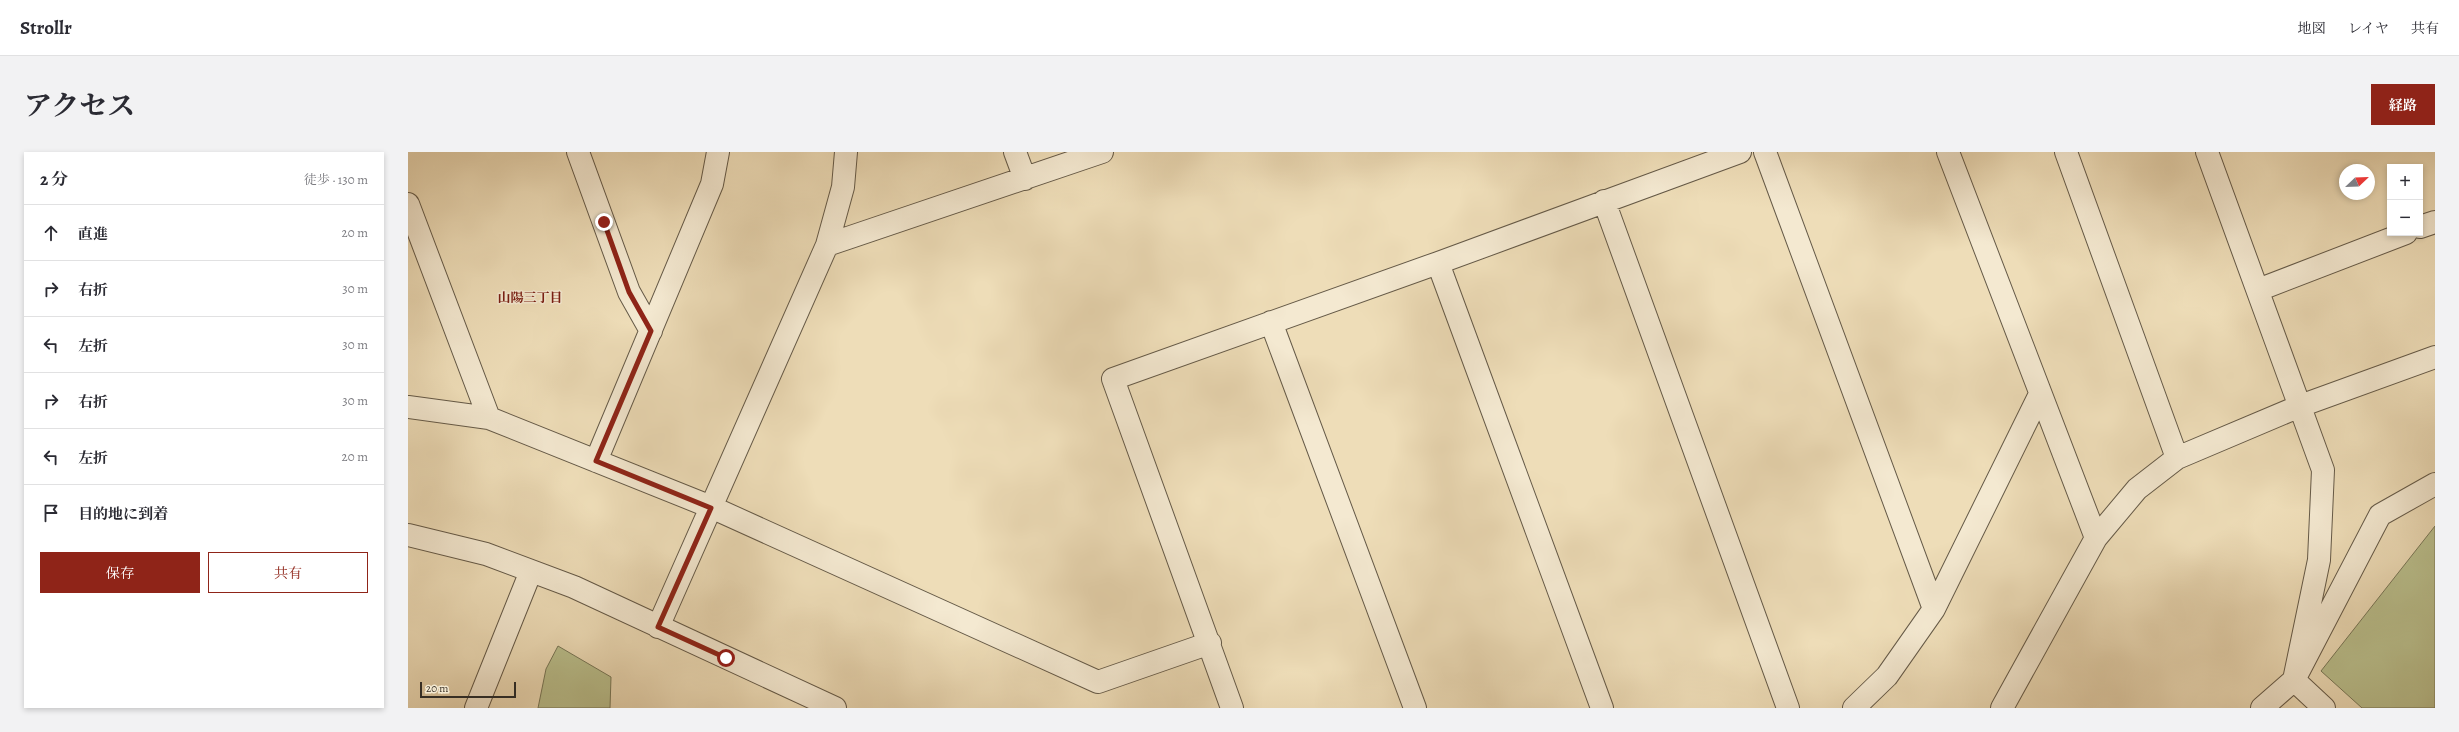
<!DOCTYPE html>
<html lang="ja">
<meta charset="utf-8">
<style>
body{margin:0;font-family:Alegreya,"Noto Serif JP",serif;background:#f2f2f3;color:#2b2b33}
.controls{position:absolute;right:12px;top:12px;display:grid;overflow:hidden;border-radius:0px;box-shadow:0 2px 6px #0003}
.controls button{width:36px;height:36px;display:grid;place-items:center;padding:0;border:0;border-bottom:1px solid #e1e1e2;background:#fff;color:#2b2b33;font:20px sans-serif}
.compass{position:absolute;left:1931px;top:12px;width:36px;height:36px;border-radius:50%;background:#fff;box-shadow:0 2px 6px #0003;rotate:67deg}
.scale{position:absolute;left:12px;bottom:10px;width:96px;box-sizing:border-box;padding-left:4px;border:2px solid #372e23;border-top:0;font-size:11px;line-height:14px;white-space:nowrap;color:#372e23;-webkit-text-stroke:3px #f4e9d1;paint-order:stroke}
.stop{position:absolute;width:12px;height:12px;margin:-9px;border:3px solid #8f2418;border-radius:50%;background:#fff}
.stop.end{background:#8f2418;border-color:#fff;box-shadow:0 1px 4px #0008}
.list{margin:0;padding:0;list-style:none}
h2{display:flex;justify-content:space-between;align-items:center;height:52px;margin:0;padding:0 16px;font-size:17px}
h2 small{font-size:13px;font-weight:400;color:#7c7c81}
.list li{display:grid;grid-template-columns:26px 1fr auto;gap:12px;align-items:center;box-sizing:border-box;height:56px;padding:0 16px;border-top:1px solid #e1e1e2}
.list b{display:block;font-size:15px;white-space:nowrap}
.list em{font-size:13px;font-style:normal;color:#7c7c81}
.actions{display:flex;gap:8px;padding:12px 16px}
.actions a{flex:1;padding:9px 0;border:1px solid #8f2418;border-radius:0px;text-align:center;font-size:14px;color:#8f2418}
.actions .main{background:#8f2418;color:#fff}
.icon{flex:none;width:22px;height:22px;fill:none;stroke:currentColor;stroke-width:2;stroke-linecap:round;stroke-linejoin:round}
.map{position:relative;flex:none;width:2027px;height:556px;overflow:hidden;border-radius:0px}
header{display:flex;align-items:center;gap:24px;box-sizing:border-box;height:56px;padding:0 20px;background:#fff;border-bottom:1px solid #e1e1e2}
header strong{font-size:19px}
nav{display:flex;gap:22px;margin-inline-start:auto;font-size:14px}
.intro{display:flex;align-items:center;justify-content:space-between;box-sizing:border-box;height:96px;padding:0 24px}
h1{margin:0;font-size:28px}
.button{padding:10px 18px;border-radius:0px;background:#8f2418;color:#fff;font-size:14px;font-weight:700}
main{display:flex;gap:24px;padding:0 24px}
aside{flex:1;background:#fff;border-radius:0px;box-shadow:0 2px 6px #0003}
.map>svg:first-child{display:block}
</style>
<header>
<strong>Strollr</strong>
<nav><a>地図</a><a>レイヤ</a><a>共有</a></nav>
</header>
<div class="intro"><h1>アクセス</h1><a class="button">経路</a></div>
<main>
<aside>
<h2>2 分<small>徒歩 · 130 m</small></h2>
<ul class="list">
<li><svg class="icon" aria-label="ahead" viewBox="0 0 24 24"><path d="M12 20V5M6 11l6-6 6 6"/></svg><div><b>直進</b></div><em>20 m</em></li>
<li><svg class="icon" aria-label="right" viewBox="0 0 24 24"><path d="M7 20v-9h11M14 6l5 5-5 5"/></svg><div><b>右折</b></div><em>30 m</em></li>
<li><svg class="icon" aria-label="left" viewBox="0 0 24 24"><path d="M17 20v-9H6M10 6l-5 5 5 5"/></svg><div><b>左折</b></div><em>30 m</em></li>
<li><svg class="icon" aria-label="right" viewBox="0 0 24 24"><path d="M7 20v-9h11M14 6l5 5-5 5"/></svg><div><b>右折</b></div><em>30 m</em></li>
<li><svg class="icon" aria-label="left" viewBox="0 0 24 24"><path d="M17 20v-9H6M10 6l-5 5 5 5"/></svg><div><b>左折</b></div><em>20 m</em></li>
<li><svg class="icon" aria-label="arrive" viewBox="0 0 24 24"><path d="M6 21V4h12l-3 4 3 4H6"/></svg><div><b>目的地に到着</b></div></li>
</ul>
<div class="actions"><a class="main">保存</a><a>共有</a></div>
</aside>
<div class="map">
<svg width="2027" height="556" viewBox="0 0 2027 556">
<rect width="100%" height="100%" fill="#eeddb8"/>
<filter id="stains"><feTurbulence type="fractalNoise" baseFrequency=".005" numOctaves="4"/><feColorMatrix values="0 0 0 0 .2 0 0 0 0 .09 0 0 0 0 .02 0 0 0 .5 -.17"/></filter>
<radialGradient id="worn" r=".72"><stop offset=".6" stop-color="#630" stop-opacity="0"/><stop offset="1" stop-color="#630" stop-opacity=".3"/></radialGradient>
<path fill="#bac08e" stroke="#787758" d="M2027,374v182h-73l-41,-37z
M150,494l53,31 -1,31h-72l8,-39z"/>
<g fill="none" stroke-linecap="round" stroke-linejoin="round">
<g stroke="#655a48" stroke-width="24">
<path id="minor" d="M170,0l51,140 22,39
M607,0l10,27
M1357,0l169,457
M1540,0l148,386
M1658,0l111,306
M1799,0l116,318 -4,90 -25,120
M1196,49l184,507
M0,52l81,214
M2012,75l15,-5
M419,93l275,-93
M1030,111l164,445
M1850,138l148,-57
M863,170l144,386
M0,255l81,11 222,89 387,175 112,-39
M188,309l116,-277 6,-32
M0,383l78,19 88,33 261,121
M250,475l169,-382 16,-58 3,-35
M1886,528l30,28
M68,556l55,-137
M824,556l-119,-329 325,-116 302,-111
M1446,556l33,-32 47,-67 106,-215
M1594,556l94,-170 41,-49 40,-31 123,-52 135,-49
M1854,556l32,-28 86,-165 55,-31"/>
</g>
<use href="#minor" stroke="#f4e9d1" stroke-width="22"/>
</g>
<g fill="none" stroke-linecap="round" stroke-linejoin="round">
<path stroke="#8f2418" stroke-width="5" d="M196,70l25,70 22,39 -55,130 115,47 -53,119 68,31"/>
</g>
<g text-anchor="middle" stroke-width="3" stroke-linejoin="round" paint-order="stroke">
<g font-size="13" font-weight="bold" fill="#7a1f14" stroke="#f4e9d1">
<text x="122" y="150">山陽三丁目</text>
</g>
</g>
<rect width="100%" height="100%" filter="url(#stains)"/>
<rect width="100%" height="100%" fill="url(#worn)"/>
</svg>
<div class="controls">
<button>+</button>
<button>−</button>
</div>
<svg class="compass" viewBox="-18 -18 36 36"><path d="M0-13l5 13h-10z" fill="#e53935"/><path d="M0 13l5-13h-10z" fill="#7c7c81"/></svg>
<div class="scale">20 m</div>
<div class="stop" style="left:318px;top:506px"></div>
<div class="stop end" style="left:196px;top:70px"></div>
</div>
</main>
